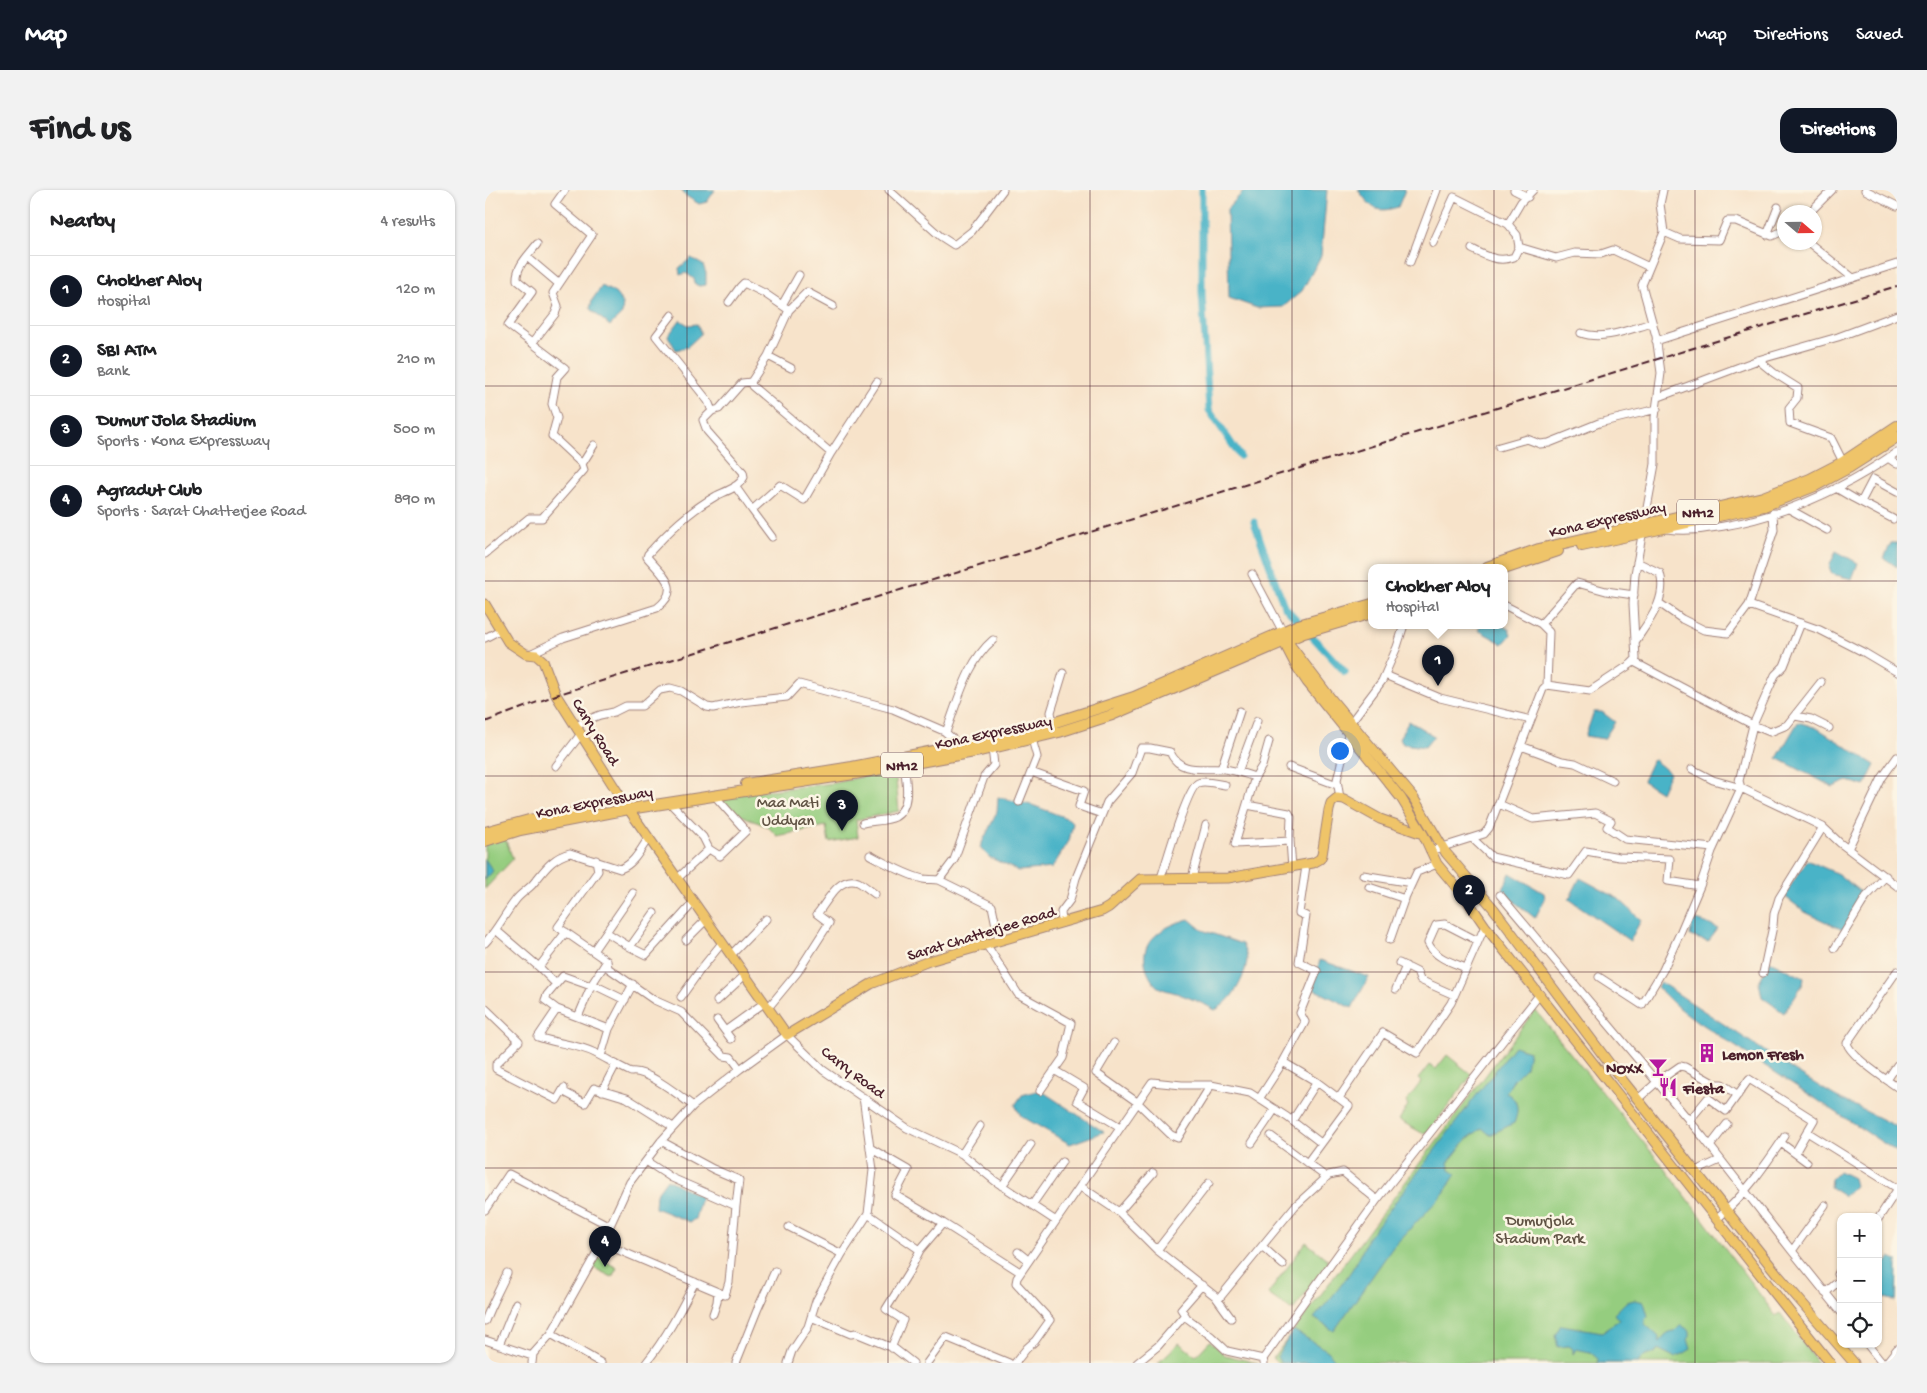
<!DOCTYPE html>
<meta charset="utf-8">
<style>
body{margin:0;font-family:"Gochi Hand",sans-serif;background:#f2f2f2;color:#202124}
.controls{position:absolute;right:15px;bottom:15px;display:grid;overflow:hidden;border-radius:10px;box-shadow:0 1px 4px #0004}
.controls button{width:45px;height:45px;display:grid;place-items:center;padding:0;border:0;border-bottom:1px solid #e0e0e0;background:#fff;color:#202124;font:25px sans-serif}
.compass{position:absolute;left:1292px;top:15px;width:45px;height:45px;border-radius:50%;background:#fff;box-shadow:0 1px 4px #0004;rotate:110deg}
.you{position:absolute;left:854px;top:560px;width:18px;height:18px;margin:-12px;border:4px solid #fff;border-radius:50%;background:#1a73e8;box-shadow:0 0 0 8px #1a73e833}
.badge{display:grid;place-items:center;width:32px;height:32px;border-radius:50%;background:#111827;color:#fff;font-size:16px;font-weight:700}
.pin{position:absolute;translate:-50% -41px;filter:drop-shadow(0 1px 2px #0008)}
.pin::after{content:'';position:absolute;top:26px;width:18px;height:15px;background:inherit;clip-path:polygon(0 0,100% 0,50% 100%)}
.popup{position:absolute;left:883px;top:374px;width:140px;height:65px;box-sizing:border-box;display:grid;place-content:center;border-radius:10px;background:#fff;filter:drop-shadow(0 1px 4px #0005);font-size:16px;white-space:nowrap;color:#757577}
.popup b{font-size:19px;color:#202124}
.popup::after{content:'';position:absolute;left:50%;top:100%;margin-left:-10px;border:10px solid transparent;border-top-color:#fff}
.list{margin:0;padding:0;list-style:none}
h2{display:flex;justify-content:space-between;align-items:center;height:65px;margin:0;padding:0 20px;font-size:21px}
h2 small{font-size:16px;font-weight:400;color:#757577}
.list li{display:grid;grid-template-columns:32px 1fr auto;gap:15px;align-items:center;box-sizing:border-box;height:70px;padding:0 20px;border-top:1px solid #e0e0e0}
.list b{display:block;font-size:19px;white-space:nowrap}
.list p{margin:0;font-size:16px;white-space:nowrap;color:#757577}
.list em{font-size:16px;font-style:normal;color:#757577}
.icon{flex:none;width:28px;height:28px;fill:none;stroke:currentColor;stroke-width:2;stroke-linecap:round;stroke-linejoin:round}
.map{position:relative;flex:none;width:1412px;height:1173px;overflow:hidden;border-radius:15px}
header{display:flex;align-items:center;gap:30px;box-sizing:border-box;height:70px;padding:0 25px;background:#111827;color:#fff}
header strong{font-size:24px}
nav{display:flex;gap:28px;margin-inline-start:auto;font-size:18px}
.intro{display:flex;align-items:center;justify-content:space-between;box-sizing:border-box;height:120px;padding:0 30px}
h1{margin:0;font-size:35px}
.button{padding:12px 22px;border-radius:15px;background:#111827;color:#fff;font-size:18px;font-weight:700}
main{display:flex;gap:30px;padding:0 30px}
aside{flex:1;background:#fff;border-radius:15px;box-shadow:0 1px 4px #0004}
.map>svg:first-child{display:block}
</style>
<header>
<strong>Map</strong>
<nav><a>Map</a><a>Directions</a><a>Saved</a></nav>
</header>
<div class="intro"><h1>Find us</h1><a class="button">Directions</a></div>
<main>
<aside>
<h2>Nearby<small>4 results</small></h2>
<ul class="list">
<li><span class="badge">1</span><div><b>Chokher Aloy</b><p>Hospital</p></div><em>120 m</em></li>
<li><span class="badge">2</span><div><b>SBI ATM</b><p>Bank</p></div><em>210 m</em></li>
<li><span class="badge">3</span><div><b>Dumur Jola Stadium</b><p>Sports · Kona Expressway</p></div><em>500 m</em></li>
<li><span class="badge">4</span><div><b>Agradut Club</b><p>Sports · Sarat Chatterjee Road</p></div><em>890 m</em></li>
</ul>
</aside>
<div class="map">
<svg width="1412" height="1173" viewBox="0 0 1412 1173">
<rect width="100%" height="100%" fill="#fcf5e5"/>
<filter id="ink" filterUnits="userSpaceOnUse"><feTurbulence type="fractalNoise" baseFrequency=".02" numOctaves="2"/><feDisplacementMap in="SourceGraphic" scale="10" xChannelSelector="R" yChannelSelector="G"/><feConvolveMatrix kernelMatrix="1 2 1 2 8 2 1 2 1" color-interpolation-filters="sRGB"/></filter>
<filter id="wash" filterUnits="userSpaceOnUse"><feTurbulence type="fractalNoise" baseFrequency=".0096" numOctaves="4" result="noise"/><feDisplacementMap in="SourceGraphic" scale="20" xChannelSelector="R" yChannelSelector="G"/><feGaussianBlur stdDeviation="1.12" result="paint"/><feColorMatrix in="noise" values="0 0 0 0 0 0 0 0 0 0 0 0 0 0 0 0 0 1.4 0 .05"/><feComposite in="paint" operator="in"/></filter>
<g filter="url(#wash)">
<rect width="100%" height="100%" fill="#f7e3ca"/>
<path fill="#95cd7f" stroke="#707655" d="M410,579l4,42 -43,9 2,17 -29,5 -3,-16 -49,10 -9,-9 -41,-18 -11,-13 119,-13z
M20,648l8,21 -28,30v-48z
M1050,820l132,161 109,145 4,-3 38,50h-540l-5,-5z
M962,865l25,20 -44,57 -6,1 -23,-13 9,-15 -2,-3 15,-20 -3,-3 11,-14 7,4z
M821,1052l22,18v3l-34,46 -3,1 -23,-16z
M113,1067l19,11 -5,9 -20,-10z
M725,1151l15,14 33,8h-100l21,-20 17,13z"/>
<path fill="#49b3c7" stroke="#4a6979" d="M196,0h34l-8,12 -8,2 -13,-8z
M760,0h82l-6,66 -19,35 -19,16 -26,1 -28,-10 -2,-89z
M873,0h47l-7,17c-23,7 -26,1 -40,-17z
M206,68l12,7 3,8v12l-7,1 -4,-2 -1,-5 -8,-6 -6,2 -1,-7z
M117,96l13,7 8,10 -1,11 -12,12 -20,-17 2,-9z
M195,130l8,5 9,-1 4,10 -14,13 -11,3 -8,-14z
M1406,353h6v24l-13,-9z
M1351,361l22,12 -6,16 -20,-5 -3,-7z
M995,435h20l9,4 2,6 -8,9 -25,-14z
M1109,522h8l13,10 -11,17 -19,-3z
M924,531l25,15 -9,11 -22,-3 -4,-6z
M1313,532l19,6 58,37 -10,21 -17,-5 -15,6 -56,-29z
M1168,569l17,14 -9,19 -18,-11z
M513,607l34,8 37,14 4,4 -4,18 -17,27 -34,3 -29,-14 -9,-10 17,-35z
M0,669l8,12 -8,9z
M1322,670l31,14 25,20 -20,36 -38,-18 -21,-16z
M1025,683l34,20 1,6 -10,19 -33,-26z
M1095,688l39,21 22,21 -11,21 -61,-42z
M704,729l13,11 40,14c2,5 5,11 5,16 -2,18 -15,42 -32,50 -12,-7 -25,-12 -39,-17 -6,-2 -13,-3 -18,-6 -5,-3 -11,-14 -12,-20 -8,-27 20,-42 43,-48z
M1208,729l13,4 12,6 -10,13 -18,-6z
M835,770l49,17 -17,31 -39,-19z
M1285,771l34,17 -1,6 -19,29 -22,-16 -3,-15z
M1175,792l136,90 39,24 62,31v25l-199,-130 -24,-18 -17,-17z
M1029,856l15,5 -3,16 -12,12 -8,14c13,6 13,18 8,30l-24,12 -8,-7 -15,11 -19,24 2,7 6,4 -12,19 -51,54 -59,84 -20,-13c21,-25 43,-49 53,-79z
M555,900l64,42 -34,12 -49,-28 -6,-11 7,-10z
M1354,981l14,7 2,8 -11,10 -14,-9 1,-8z
M182,989l34,18 -6,22 -5,3 -35,-14 1,-14z
M1405,1067l7,3 -1,41 -18,-5v-22z
M1150,1110l9,2 4,14 -3,3v5l14,13 1,5c3,-6 8,-11 15,-11l6,-6 9,6v6l-2,2 3,10 -8,5 -9,3 -16,-8 -3,5c-9,-1 -12,2 -17,9h-40v-4l-8,-7 -14,-3 -3,5v-5l-4,-3 -11,1 -3,-12 6,-10 41,7 17,-12 -5,-6 12,-12z
M808,1140l35,21 9,12h-56l-4,-6z"/>
<g fill="none" stroke-linecap="round" stroke-linejoin="round">
<path stroke="#49b3c7" stroke-width="7" d="M717,0v103l7,117 31,46
M769,332l30,84 61,66"/>
</g>
</g>
<g filter="url(#ink)">
<g fill="none" stroke-linecap="round" stroke-linejoin="round">
<g stroke="#a0817a" stroke-width="9">
<path id="minor" d="M404,0l51,46 14,9 18,-14 31,-41
M1029,0l14,7
M1380,0l32,16
M1325,22l22,-22
M1023,34l13,-22 12,-12
M1179,42l16,7 39,1 8,-19h9l36,15 13,-6
M1282,45l11,-28
M1323,52l45,36
M948,53l21,-46 54,27 9,11 2,12 37,11 19,-5 26,1 12,-4 36,17
M987,59c14,7 26,14 42,8l5,-10
M42,67l32,27
M925,72l27,-72
M244,112l11,-15 4,-4 20,10 25,17 -21,46
M297,115l17,-30
M304,120l18,-18 26,14
M1096,143c22,8 49,-4 71,-10
M1171,151l241,-77
M48,152l22,-28 3,-8 -5,-13 39,-58 -37,-31 10,-14
M1273,170l16,13 24,15 -1,10 -8,10 1,15 41,15 12,24
M266,192l1,4 79,67 46,-71
M1174,207l99,-37 80,-23 59,-22
M227,221l7,-2 23,-26 9,-1 17,-26 23,12
M1014,257l28,-8 13,5 9,-1 50,-20 58,-14
M1403,268l9,6
M97,274l12,-19
M250,296l17,24 28,-25 24,15 27,-47
M1351,298l17,10 40,21
M1376,312l12,-23 24,13
M1304,319l38,21
M267,320l20,27
M1182,339c20,3 38,0 57,-3 63,-11 121,-38 173,-74
M0,364l44,-36h13l42,-48 -2,-6 -30,-28 5,-18 -5,-14 5,-27 8,-9 -57,-43 24,-33 -15,-12c-1,-14 12,-25 20,-36
M767,384l31,58
M1174,413l23,16 22,11 24,3 21,-28 25,-75 -1,-17
M1019,415l37,19 8,8 -2,53
M1264,415l71,25 45,23 32,19
M1316,433l-17,43 -9,9 -22,50 17,7 17,-7 34,-43
M1056,434l36,-41 29,8 28,4
M0,448l15,-8
M1150,452c13,-20 33,-43 25,-69l-23,-11
M45,464l33,-16 94,-30c26,-20 5,-33 -10,-51l1,-3c20,-22 41,-43 68,-58 10,-5 22,-8 28,-19l-1,-5 -36,-41 -4,-11 9,-9 -4,-10 -52,-65 16,-21
M1149,472l119,63 -14,56 2,7 82,39 17,16 57,43
M900,485l55,23 91,22
M1310,526l16,3 18,9
M568,533l-2,-11 12,-39
M92,537l7,-6 16,-6 14,-3 12,-6h16l18,-16 10,-2 11,3 26,16 6,1 28,-6 46,-5 12,-13 94,25 51,22 17,15
M461,542c12,-31 21,-70 47,-92
M784,551l-7,25 -7,11 -20,67 55,-3 2,27
M1036,556l41,15 13,2 38,18
M71,576l25,-32
M804,577l48,18
M736,579l19,-58
M546,582l53,19 -5,15 23,8
M753,582l19,-51
M855,608l-3,-18 14,-58 31,-41 15,-34 7,-22
M184,612l34,35 6,12
M534,612l18,-45 -5,-18
M1014,614l34,15 62,-6 16,8 -4,6 18,12 88,9
M762,615l42,8 2,4 -1,24
M378,633c9,-2 24,-2 32,-6 17,-10 11,-37 9,-52
M987,648l20,19 77,18 17,-24 33,6 51,2 -2,22 32,5
M1363,659l34,-71 15,-21
M945,661l54,-17 5,-6 54,-139 4,-4 43,6 41,-27 5,-5 -3,-55 2,-30 20,-110v-47l6,-44 -5,-37 -14,-51 22,-53 -4,-28 3,-14
M385,665c17,9 34,19 53,24 5,1 10,0 16,1l53,26 7,34
M111,670l2,11 -40,56 49,34 -15,23 33,16
M878,685l49,8
M193,688l31,-29 11,7 26,-25 -32,-36
M676,688c5,-15 26,-90 37,-95 7,-3 19,1 27,2
M707,688l14,-53
M454,690l15,-20 30,-83 10,-12 -2,-17
M884,697l36,12
M1015,705l203,242 89,114 33,-46
M577,733l-1,-11 9,-12 6,-22 31,-76 25,-29 9,-25h9l20,4c10,23 34,15 54,17 10,1 21,5 31,8
M12,741l42,36 17,17
M121,742l24,15 24,-34
M201,750l20,-20
M905,750l14,-40 13,-28 20,-8
M0,753c12,-13 19,-28 30,-42 4,-6 11,-10 17,-16 12,-14 19,-27 38,-32l50,16c14,-5 21,-20 29,-32
M501,754l32,50 53,29 -8,35 -23,33
M145,757l16,8 48,-53
M1350,758l31,-51 20,-21
M108,761l40,-58
M246,765l35,-36
M122,771l1,7 46,32 27,12 43,44 7,1 9,12
M914,773l18,9 3,8 34,15
M54,777l27,-35
M981,778c-15,-6 -31,-10 -38,-25l8,-18 9,-1 33,17
M1412,781l-50,72c3,13 38,36 50,44
M1278,783l10,-47 1,-12 5,-16 44,-71
M1114,787l43,28 21,-35 17,-37 20,-47 12,-35 29,-63 -28,-8 -21,-11
M106,796l-28,-10 -16,19 -2,5 12,9 52,20 -8,27
M911,799l10,-23
M196,807l20,-28 21,-26
M232,811l28,-26
M0,818l34,33 -23,23v5l61,31 7,-12v4l21,11 9,-15 33,10 46,29
M283,818l29,-35 32,-50 -12,-9c10,-12 22,-39 41,-32 6,3 11,8 17,12
M72,819l-19,28c19,7 39,7 57,16 12,6 23,13 36,19 16,-3 49,24 62,34
M93,827l14,-33
M232,830l8,11
M124,839l24,-45
M246,849l-6,-8 39,-28
M629,853l-18,30 41,29 34,33 7,3 33,-53
M798,872l22,-40 -5,-9 17,-42 -18,-9 7,-46 -7,-3 7,-47
M569,880l30,18 -7,13 43,26
M1402,890l10,-15
M117,901l14,-27
M854,908l44,-65 34,20 34,-50 34,-77
M1154,908l18,-16 23,-16 5,1 30,17h7l16,11
M774,909l24,-37 34,20
M807,931l25,-39 32,24 -42,57
M1204,931l19,-23 18,13 23,-32 65,41 -7,12 90,56
M786,946l55,41
M176,951l52,28 26,11 -3,26
M767,953l23,-34
M1296,953l26,19
M1225,956l17,-22
M385,958l38,22 -13,25 48,28
M1310,963l12,-21
M477,964l18,-28
M1211,981l24,-11
M517,996l29,-42
M595,996l39,26 38,38 58,46 16,22
M547,1015l30,-43
M0,1020l24,-36 101,52
M634,1022l34,-39
M383,1024l52,36 -11,22 -23,37 17,11 -12,28
M1232,1029c27,-23 48,-53 68,-83
M1393,1029l19,-29
M304,1037l53,27
M117,1053l123,52 4,-13 7,-76 -64,-28 -26,-17
M435,1060l23,-27 77,49
M672,1060l52,-67
M1307,1061l49,61
M533,1062l10,8
M798,1075l-21,-19 33,-40 34,-31 14,-3 34,28
M1340,1103l14,-12 1,-3 -2,-4 3,-5
M733,1110l44,-54
M228,1124l4,-12 1,-10
M326,1127l40,17 5,-1 39,16 18,14
M702,1128l-6,-9 21,-24
M0,1131c6,-17 15,-32 22,-48
M66,1144l50,29
M0,1150l47,16
M1382,1154l15,19
M14,1155l17,-42
M47,1173l1,-9 18,-20 51,-91 28,-61 31,-41 32,-35 47,-37 47,-34 36,35 84,58 55,26 33,27 61,40 96,-139 30,3h29l39,8 37,24 34,26
M161,1173c20,-25 34,-52 49,-81
M251,1173l22,-55 17,-37
M303,1173l4,-12 16,-24 8,-26 26,-47 26,-40 5,-44 -10,-73
M442,1173l19,-26 63,26
M530,1173l12,-15 8,-7 15,-21 -34,-37 1,-5 39,-57
M652,1173l21,-17 25,-29 4,1 24,18 16,15 36,8
M779,1173l-1,-4 114,-159 163,-206
M1401,1173l11,-14"/>
</g>
<g stroke="#a0817a" stroke-width="11">
<path id="major" d="M0,414l23,38 18,12 10,1 7,6 13,34 69,109 162,231 84,-51 58,-23 173,-50 7,-4 31,-28 88,-1 85,-15 7,-4 2,-4 7,-45 2,-7 6,-5 7,1 36,20 43,15
M799,444l3,7 45,59 81,97 33,56 48,56 118,158 166,208 76,88
M798,451l12,23 12,18 94,116 22,36 14,30 30,36 18,26 345,437"/>
</g>
<g stroke="#a0817a" stroke-width="12">
<path id="highway" d="M1097,356l182,-40 51,-20 35,-19 47,-30
M1002,377l52,-18 224,-52 47,-18 33,-17 54,-36
M1019,379l54,-18
M261,594l106,-17 163,-32 119,-38 164,-72 74,-21
M0,642l44,-12 55,-9
M0,651l35,-11 109,-21 225,-35 126,-23 79,-19 53,-17 192,-82 68,-20"/>
</g>
<use href="#minor" stroke="#fff" stroke-width="7"/>
<use href="#major" stroke="#efc469" stroke-width="9"/>
<use href="#highway" stroke="#efc469" stroke-width="10"/>
<path stroke="#4a1f2b" stroke-width="2" stroke-dasharray="8 4" stroke-linecap="butt" d="M0,532l71,-27 1341,-409"/>
</g>
</g>
<path fill="none" stroke="#4a1f2b" stroke-width="1" stroke-opacity="0.55" d="M202,0v1173M403,0v1173M605,0v1173M807,0v1173M1009,0v1173M1210,0v1173M0,196h1412M0,391h1412M0,586h1412M0,782h1412M0,978h1412"/>
<defs>
<g id="building-bare" transform="scale(1.5)"><path d="M-4-6H4V6H1V3H-1V6H-4ZM-2.5-4.3h1.7v1.8h-1.7ZM.8-4.3h1.7v1.8H.8ZM-2.5-1h1.7V.8h-1.7ZM.8-1h1.7V.8H.8Z" fill="#b5179e" stroke="#fcf5e5" stroke-width="2.5" paint-order="stroke"/></g>
<g id="bar-bare" transform="scale(1.5)"><path d="M-6-5H6L.8 .8V4.5H3.5V6h-7V4.5H-.8V.8Z" fill="#b5179e" stroke="#fcf5e5" stroke-width="2.5" paint-order="stroke"/></g>
<g id="restaurant-bare" transform="scale(1.5)"><path d="M-5-6h1v4h1v-4h1v4h1v-4h1v5L-1.5 .5V6h-2V.5L-5-1ZM5-6V6H3V1.5H1.5Q1.5-4 5-6Z" fill="#b5179e" stroke="#fcf5e5" stroke-width="2.5" paint-order="stroke"/></g>
</defs>
<g fill-rule="evenodd">
<use href="#building-bare" x="1222" y="863"/>
<use href="#bar-bare" x="1173" y="877"/>
<use href="#restaurant-bare" x="1183" y="897"/>
</g>
<g text-anchor="middle" stroke-width="5" stroke-linejoin="round" paint-order="stroke">
<g fill="#fcf5e5" stroke="#7f5f63" stroke-width="1">
<rect x="1192" y="309.5" width="42" height="25" rx="4"/>
<rect x="396" y="562.5" width="42" height="25" rx="4"/>
</g>
<g font-size="15" font-weight="bold" fill="#4a1f2b">
<text x="1213" y="327">NH12</text>
<text x="417" y="580">NH12</text>
</g>
<g font-size="16" fill="#4a1f2b" stroke="#fcf5e5">
<text transform="translate(1122 328) rotate(-13)" y="6">Kona Expressway</text>
<text transform="translate(112 541) rotate(58)" y="6">Carry Road</text>
<text transform="translate(508 541) rotate(-12)" y="6">Kona Expressway</text>
<text transform="translate(109 611) rotate(-11)" y="6">Kona Expressway</text>
<text transform="translate(496 742) rotate(-17)" y="6">Sarat Chatterjee Road</text>
<text transform="translate(369 881) rotate(37)" y="6">Carry Road</text>
</g>
<g font-size="16" fill="#605344" stroke="#fcf5e5">
<text x="303" y="617">Maa Mati<tspan x="303" dy="18">Uddyan</tspan></text>
<text x="1055" y="1035">Dumurjola<tspan x="1055" dy="18">Stadium Park</tspan></text>
</g>
<g font-size="16" font-weight="bold" fill="#4a1f2b" stroke="#fcf5e5" text-anchor="start">
<text x="1237" y="869">Lemon Fresh</text>
<text x="1158" y="883" text-anchor="end">NOXX</text>
<text x="1198" y="903">Fiesta</text>
</g>
</g>
</svg>
<div class="controls">
<button>+</button>
<button>−</button>
<button><svg class="icon" aria-label="locate" viewBox="0 0 24 24"><circle cx="12" cy="12" r="6"/><path d="M12 2v4M12 18v4M2 12h4M18 12h4"/></svg></button>
</div>
<svg class="compass" viewBox="-18 -18 36 36"><path d="M0-13l5 13h-10z" fill="#e53935"/><path d="M0 13l5-13h-10z" fill="#757577"/></svg>
<div class="you"></div>
<div class="pin badge" style="left:953px;top:496px">1</div>
<div class="popup"><b>Chokher Aloy</b>Hospital</div>
<div class="pin badge" style="left:984px;top:726px">2</div>
<div class="pin badge" style="left:357px;top:641px">3</div>
<div class="pin badge" style="left:120px;top:1077px">4</div>
</div>
</main>
